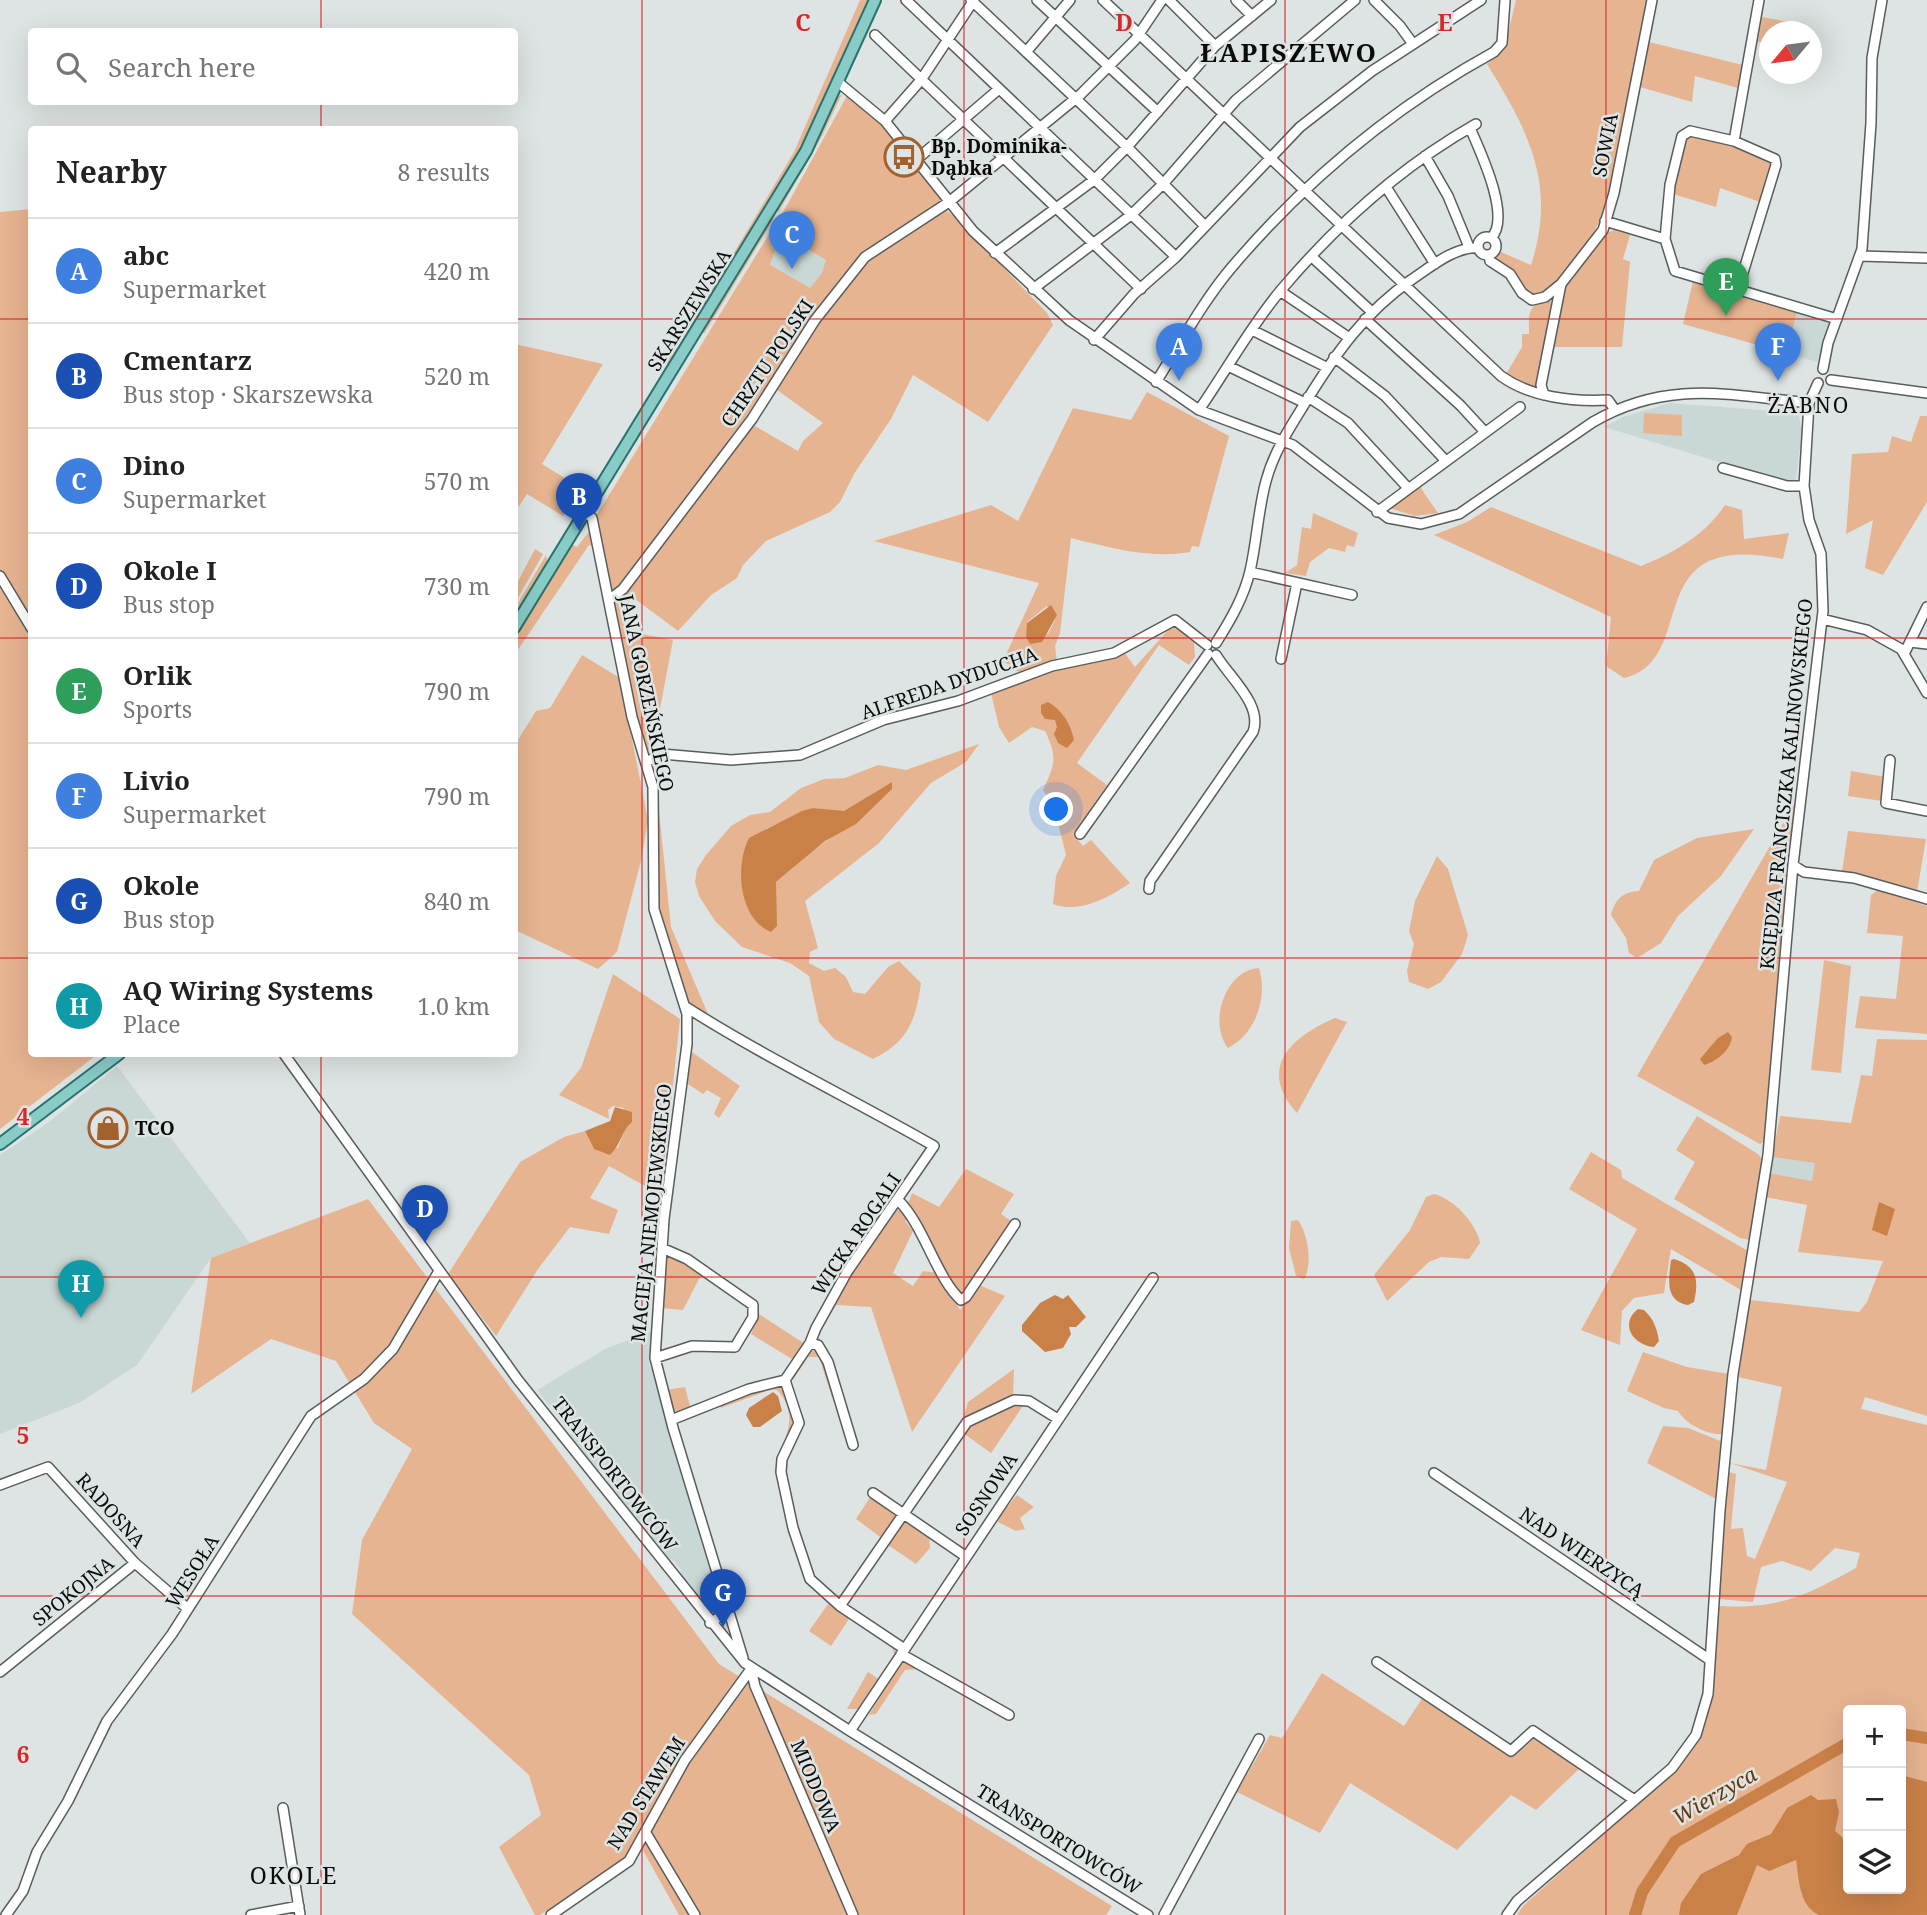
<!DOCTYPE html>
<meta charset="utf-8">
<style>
body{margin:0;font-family:"Noto Serif",serif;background:#f6f6f6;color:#222}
.controls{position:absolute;right:21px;bottom:21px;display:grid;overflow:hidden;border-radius:7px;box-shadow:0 7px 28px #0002}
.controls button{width:63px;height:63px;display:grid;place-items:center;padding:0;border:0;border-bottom:2px solid #e0e0e0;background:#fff;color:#222;font:35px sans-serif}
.compass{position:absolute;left:1759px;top:21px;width:63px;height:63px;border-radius:50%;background:#fff;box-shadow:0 7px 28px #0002;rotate:241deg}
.you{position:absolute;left:1057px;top:810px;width:24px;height:24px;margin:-18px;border:5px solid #fff;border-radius:50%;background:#1a73e8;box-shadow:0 0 0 10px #1a73e833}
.badge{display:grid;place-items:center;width:46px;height:46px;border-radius:50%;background:#111827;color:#fff;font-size:23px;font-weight:700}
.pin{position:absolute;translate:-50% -58px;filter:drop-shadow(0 2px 4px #0008)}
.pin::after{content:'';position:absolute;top:37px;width:24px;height:21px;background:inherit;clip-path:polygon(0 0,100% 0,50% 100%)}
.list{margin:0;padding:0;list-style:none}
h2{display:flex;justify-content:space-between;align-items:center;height:91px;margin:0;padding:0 28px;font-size:30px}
h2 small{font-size:23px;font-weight:400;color:#767676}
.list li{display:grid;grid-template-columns:46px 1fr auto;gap:21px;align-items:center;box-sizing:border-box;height:105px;padding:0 28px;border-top:2px solid #e0e0e0}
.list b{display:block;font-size:26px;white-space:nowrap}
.list p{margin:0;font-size:23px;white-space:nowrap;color:#767676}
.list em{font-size:23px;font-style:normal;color:#767676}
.icon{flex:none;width:38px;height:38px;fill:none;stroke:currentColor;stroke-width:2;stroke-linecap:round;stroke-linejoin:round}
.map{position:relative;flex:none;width:1927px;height:1915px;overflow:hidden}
.search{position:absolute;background:#fff;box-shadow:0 7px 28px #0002;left:28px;top:28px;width:490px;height:77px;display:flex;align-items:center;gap:18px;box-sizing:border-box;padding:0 24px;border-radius:7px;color:#767676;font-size:26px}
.panel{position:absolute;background:#fff;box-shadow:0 7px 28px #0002;left:28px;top:126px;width:490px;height:931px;border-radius:7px}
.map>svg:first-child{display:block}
</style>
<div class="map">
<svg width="1927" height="1915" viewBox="0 0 1927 1915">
<rect width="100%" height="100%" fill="#dee4e3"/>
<path fill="#c9d8d6" d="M781,228l59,34 -17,40 -70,-42 19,-30z
M1797,312l34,9 -14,41 -31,-9z
M1670,403l128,10 4,17 -7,55 -191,-58 19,-10z
M117,1066l133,177 -39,15 -74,107 -58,38 -79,31v-279l49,-33z
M1772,1157l44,6 -4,18 -43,-8z
M652,1331l-3,35 5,5 64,221 -18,10 -21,-26 2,-6 -7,-9 -9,-3 -59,-73 3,-7 -6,-7h-4l-29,-36 8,-8 -3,-5 -10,4 -28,-36 68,-41z"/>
<path fill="#e6b491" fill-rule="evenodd" d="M860,0h10l-80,173 -119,191 -25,-2 2,-4h21l10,-13 115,-193z
M1516,0h132c-9,46 -18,91 -27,137 -5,23 -8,50 -17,73 -10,26 -41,86 -73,84l-37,-34 7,-8 30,13c26,-80 -2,-133 -44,-201l17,-14z
M1762,17l43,8 -1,6 -34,1 -1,12 -11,-2z
M1649,42l94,23 -5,23 -43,-12 -3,26 -52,-15z
M842,94l-20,42 -44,77 -1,-5 58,-110z
M848,94l28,24 65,82 -78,56 -234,321 -17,16 -17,-75 181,-295 18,14 -2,3 -13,-7 -8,14 4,3 -5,15 40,23 12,-15 4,-13 -27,-16 13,-10 -31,-18z
M1694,135l41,10 33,13 4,8 -12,36 -40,-14 -4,19 -43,-13 10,-54z
M943,208l12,9 92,96 6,12 -65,97 -75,-47 -22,44 -37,55 -14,28 -10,10 -64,29 -23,24 -6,13 -26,17 -33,36 -47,-35 -6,22 2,13 46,9 -21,111 -6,-1 -16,-58 -18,-86 2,-6 132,-170 9,-4 43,25 5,-10 20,-18 -46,-33 45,-76 44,-55z
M31,209l1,845h66l-98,75v-917z
M774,219l-70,115 -2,-4 66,-109z
M1614,230l16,5 -7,24 7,3 -8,85h-70l7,-44 8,-20 40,-50z
M1693,281l104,31 -11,41 -103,-29z
M1549,299l3,4 -15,87 -32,-14 17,-29v-13h7c0,-21 -2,-29 20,-35z
M515,344l88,20 -61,100 39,24 -18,28 -36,-22 -12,18z
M1147,392l82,44 -30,111 -7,-1 -2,6c-40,7 -79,-4 -119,-14l-11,95 -5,13 2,16 -34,13 -20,-14 36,-78 -165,-42 117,-36 27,16 55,-113 58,12zM1047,606l8,14 -7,14 -21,-12z
M1644,413l38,2v21l-39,-3z
M1920,416h7v86l-44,73 -18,-7 8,-48 -27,14 6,-80 36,-2 4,-16 19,6z
M1418,484l20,29 -23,3 -26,-8 16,-10z
M1725,505l17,5 2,29 45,-6 -6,26c-148,-30 -81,101 -159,119l-18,-12 5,-49 -177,-82 33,-13 24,-15 150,59c33,-13 64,-31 84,-61z
M1313,513l45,20 -4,14 -7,-2 -2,7 -16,-4 -19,14 -4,14 -21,-3 12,-8 5,-38 9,2z
M591,529l3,17 -5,-1 -74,109 -1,-19 57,-91 6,3z
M535,549l8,5 -28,49v-16z
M546,555l2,9 -33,56v-12z
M1170,628l9,1 15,13 1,15 -6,8 -30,-20 -82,118 30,22 -34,49 10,12 8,-6 39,43c-22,15 -51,31 -77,21l3,-28 10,-21 -12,-48 -11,-17c12,-26 15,-32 2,-59l-13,-4 -23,16 -10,-16 -8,-34 62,-24 47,-7 24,-10 11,15z
M582,655l38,23 28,142 -7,41 -24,91 -19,17 -83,-39 -1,-184 22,-35 14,-3z
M979,744l-13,18 -35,21 -52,60 -74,58 13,47 -8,4 -1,11 15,8 11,-3 11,9 7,15 12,2 23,-27 11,-6 22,22c-5,37 -13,59 -48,76l-39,-20 -15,-17 -10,-46 -19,-13 -48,-16 -27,-26 -16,-25 -4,-14 2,-13 9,-14 25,-29 19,-11 20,-3 31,-24 23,-9 21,-1 33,-13 28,5zM887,785c-17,34 -36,38 -64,58 -17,12 -31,27 -47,39l-2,12 -8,-65 47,-21 30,4z
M1851,771l35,6 -4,24 -34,-5z
M1796,801l-30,340 -6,3 -123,-68z
M659,811l12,116 37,87 -19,-11 -31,-89z
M1754,829l-33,47 -43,40 -17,27 -24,15 -8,-5 -3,-15 -15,-23c4,-15 11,-23 28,-24l15,-31 43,-22z
M1848,831l78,8 -9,53 -75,-20z
M1437,856l11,13 20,66 -6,19 -21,28 -13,7 -19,-7 -2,-12 7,-26 -5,-13 6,-30z
M1878,890l49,16v128l-72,-6 5,-32 36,3 7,-63 -36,-3 4,-38z
M1824,960l27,6 -10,107 -30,-3z
M1259,968c9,29 -3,66 -31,80 -20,-25 -3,-78 31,-80z
M613,974l67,45 -19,176 -52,-29 -19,32 28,12 -9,24 -39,-7 -32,42 -42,67 -48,-62 72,-112 44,-25 21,-6 9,18 24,-1 7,-20 -1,-20 -11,-2 -5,4 1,9 -50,-24 22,-27z
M1335,1018l12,4 -50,91c-40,-44 -7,-76 38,-95z
M1877,1039l50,1v376l-62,-19 -4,12 66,16v490h-410l6,-9 148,-132 28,-35 12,-43 6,-90c62,3 86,-9 139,-38l4,-15 -25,-5 -24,23 -29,-10 -21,6 -8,35 -35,-3 11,-127 7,2 -5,55 12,-1 4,28 8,3 32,-77 -57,-19 36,7 16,-83 -44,-10 12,-77 109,12 8,-10 16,-41 -85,-9 9,-47 -42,-8 4,-24 43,8 3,-18 -43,-6 8,-41 71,7 10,-48 11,1zM1848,1710h53v179h-53z
M689,1050l51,36 -21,32 -5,-4 7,-16 -14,-8 -4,4 -18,-12z
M1697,1116l61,38 5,7 -13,79 -10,-2 -66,-39 21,-37 -19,-12z
M1591,1152l30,18 1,8 126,73 -7,39 -70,-41 -7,44 -30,5 -12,13 -2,34 -39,-15 56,-101 -68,-40z
M966,1169l48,25 -13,20 10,7 -48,74 -6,-3 -49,-88 4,-11 27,14z
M1434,1194c19,4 43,30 46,49l-11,16 -28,-2 -12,5 -42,39 -13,-26 36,-45 16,-33z
M368,1199l351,465 393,242 -6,9h-427l-38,-68 -54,41 -47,27h-5l-36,-68 42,-32 -12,-40 -177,-161 10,-74 50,-91 -38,-26 -38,-62 -65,-22 -80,55 20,-136z
M897,1210l5,1 7,7 -4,3 8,10 -20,42 20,13 10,-15 17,2 20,37 19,-25 26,11 -93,136 -41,-125 -35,-2 -20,34 -1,-2 28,-52z
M1298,1220c10,15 15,43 6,59l-8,-3 -7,-28 2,-27z
M666,1255h6l30,18 -19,37 -22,-2z
M759,1314l46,30 -10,17 -44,-27z
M815,1349l8,8 12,39 -3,1 -13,-40h-11l-15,23 -1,-4 16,-23z
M1643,1352l44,15 42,7 -5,60c-16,2 -38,-10 -46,-23l-14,-3 -37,-17z
M1014,1369l-1,26 -50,24 5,-17z
M772,1385l10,4 11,22 -2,25h-5c6,-18 4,-32 -9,-46l-5,-1 -51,19 -1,-3z
M685,1387l5,19 49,-16 -67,25 -6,-25z
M1025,1403l-34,50 -28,-20c14,-15 41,-29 62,-30z
M1663,1426l25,2 35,14 -7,57 -69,-36z
M1017,1495l17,12 -14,11 5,11 -9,2 -18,-9 5,-15 5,-1z
M871,1496l29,19 -17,24 -27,-20z
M907,1522l22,13 1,13 -14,16 -28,-19 14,-22z
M828,1604l21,15 -18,27 -22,-15z
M880,1637l14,9 2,10 -35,53h-14l21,-37 11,7 15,-24 -1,-6z
M906,1661l12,8 -13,1 -29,44 -7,1 29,-49z
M1322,1673l82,53 19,-29 90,60 23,-20 44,31 -44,42 -25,-15 -54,55 -107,-67 -30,50 -83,-41 33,-57 12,3z"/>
<path fill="#ca8148" d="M1051,605l6,10 -15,27 -12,2 -4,-7 1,-14z
M1048,702c14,8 23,22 26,38l-7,8 -9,-5 -4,-9 3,-7 -2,-7 -10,-1 -4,-6v-8z
M892,782v7l-36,35 -31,17 -49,41 1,44 -6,6c-33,-14 -36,-67 -22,-94l53,-27 11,-3 31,3z
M1728,1032l4,5c-2,14 -15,24 -28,28l-4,-6 18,-21z
M615,1107l17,5v10c-11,9 -11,23 -22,33l-16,-6 -9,-18 25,-10z
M1879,1202l16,7 -8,27 -15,-6z
M1674,1259c23,7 25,21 20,43l-6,3c-24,-4 -19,-27 -17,-45z
M1055,1295l8,4 5,-4 18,22 -10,10h-7l2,7 -8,14 -18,4 -23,-21v-6l18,-22z
M1638,1309l6,1c10,9 13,19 15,31l-5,6c-21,-2 -35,-23 -16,-38z
M773,1392l5,4 4,15 -22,16h-7l-7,-12 3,-7z
M1901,1775l26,7v133h-108c-20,-9 -20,-36 -23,-55l-27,11 -12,-6 -20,50h-58l2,-12 20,-29 38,-19 8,-11 24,-10 16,-26 24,-13 7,5 18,-1 3,13 -4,19 8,7 5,-1v52h53z"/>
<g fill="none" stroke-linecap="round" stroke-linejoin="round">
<path stroke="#ca8148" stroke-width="12" d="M1901,1734l26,4
M1635,1915l7,-23 33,-50 173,-99"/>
<g stroke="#585d5d" stroke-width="12">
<path id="minor" d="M906,0l270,257
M971,0l156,147 78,79
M1037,0l121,112
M1103,0l398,376c29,21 71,26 107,24l7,10
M1169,0l46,46
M1236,0l16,16
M1374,0l26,26 13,18
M875,35l266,254
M1026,52l44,-52
M838,82l47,39 88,110 96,89 130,90 94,35 95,73 33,6 38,-10 134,-92c74,-43 135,-27 216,-19
M885,121l36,-41 53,-80
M1470,128c10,23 42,90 21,110
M1734,141l41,18 1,6 -38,124
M1425,156l23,40 21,51
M916,160l83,-71
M1386,187l49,77
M1605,221l60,18 5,-54 12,-49 8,-5 44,10 25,-141
M1478 246a9 9 0 1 1 18 0a9 9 0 1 1-18 0Z
M1665,239l10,32 162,48
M995,253l99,-73 33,-33 88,-101 56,-46
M1489,256l1,5 20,13 12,19 10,7 13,-3 16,-13 42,-54 11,-37 38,-193
M1860,256l67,2
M1312,257l60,55
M1033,289l98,-74 32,-31 73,-84 119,-100
M1280,291l68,46
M1365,319l95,86 24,26
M1252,330l74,37
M1094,340l40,-46 42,-37 124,-130 72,-56 109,-71
M1334,357l51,39 60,64
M1228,366l77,37
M1823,369l5,-26 34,-94 9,-126 1,-65 10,-58
M1831,380l96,13
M1156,382c24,-38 47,-81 76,-115 74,-87 162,-160 262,-215l8,-9 3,-43
M1544,395l-3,-10 20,-101
M1308,397l40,26 60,65
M1199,410c27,-39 51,-83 82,-120 55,-65 121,-124 195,-166
M1723,468l64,18h17
M585,512l7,6 40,199 21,70 1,122 33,105v30l-23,175 -9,139 18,70 70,230
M1377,512l143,-105
M1250,572l102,23
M0,576l32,53
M609,600l14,-11 129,-170 63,-99 50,-63 84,-55 131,-107 55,-55 27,-40
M1822,619l45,11 34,19 26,44
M1910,642l17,2
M1216,643c14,-22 28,-46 34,-72 7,-30 8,-61 16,-90 8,-30 25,-55 41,-81 29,-47 58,-88 104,-120 18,-12 44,-34 67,-32
M1905,652l22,-45
M1281,659l16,-76
M1890,760l-4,43 41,8
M646,762l16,-8 69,6 69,-5 83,-35 75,-19 94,-35 62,-13 61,-33 32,25
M1080,834l128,-180
M1793,865l11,7 50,6 73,21
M1149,889l1,-8 103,-149c10,-27 -23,-54 -37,-77
M686,1007c80,51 166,92 248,139l-87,126 -31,56 -6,15
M284,1054l234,326 227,283 105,68 298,184
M899,1201c25,25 38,78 62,99l5,-3 49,-73
M655,1358l37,-12 43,1 18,-30v-12l-66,-46 -25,-11
M785,1380l14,43 -17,36 -1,13 12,56 17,51 30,27 63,42
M785,1380l25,-37 8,2 10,17 25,83
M671,1420l78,-31 36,-9
M1434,1473l276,187
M0,1485l48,-18 87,96 53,46
M873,1493l92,63
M840,1606l127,-184 47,-22 15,1 29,18
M710,1623l14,-9 2,-9
M901,1654l108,61
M1377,1662l134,89 22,-20 100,68
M751,1669l4,17 98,229
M0,1672l135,-109
M850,1731l303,-453
M283,1808l17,107
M646,1833l49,82
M6,1915l17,-24 14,-39 31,-51 39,-80 65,-87 139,-218 53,-37 29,-30 46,-78
M251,1915l48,-9
M551,1915l78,-54 56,-101 66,-91
M1164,1915l95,-176
M1507,1915l10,-14 155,-133 24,-33 12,-41 12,-184 13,-136 35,-219 25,-290 30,-254 -2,-57 -12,-34 -5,-34 5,-83 9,-20"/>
</g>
<g stroke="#29726e" stroke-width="14">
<path id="major" d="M514,628l292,-477 69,-151
M0,1144l119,-90"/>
</g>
<use href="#minor" stroke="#fff" stroke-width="9"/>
<use href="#major" stroke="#89cbc7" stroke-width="10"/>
</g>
<path fill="none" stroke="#d62828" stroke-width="2" stroke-opacity="0.55" d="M321,0v32M642,0v1915M964,0v1915M1285,0v1915M1606,0v1915M321,102v28M0,319h32M514,319h1413M0,638h32M514,638h1413M0,958h32M514,958h1413M321,1054v861M0,1277h1927M0,1596h1927"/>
<defs>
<g id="bus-ring" transform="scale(2.0125)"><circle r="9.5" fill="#dee4e3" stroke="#a3612d" stroke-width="1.5"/><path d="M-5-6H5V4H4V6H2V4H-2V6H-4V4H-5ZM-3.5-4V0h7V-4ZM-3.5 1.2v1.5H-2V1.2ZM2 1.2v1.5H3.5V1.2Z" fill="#a3612d"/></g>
<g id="shop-ring" transform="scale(2.0125)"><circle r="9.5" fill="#dee4e3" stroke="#a3612d" stroke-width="1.5"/><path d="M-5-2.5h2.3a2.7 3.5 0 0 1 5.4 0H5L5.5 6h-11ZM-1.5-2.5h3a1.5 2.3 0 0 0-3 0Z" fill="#a3612d"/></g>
</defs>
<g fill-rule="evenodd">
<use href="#bus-ring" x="904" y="157"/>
<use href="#shop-ring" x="108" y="1128"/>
</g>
<g text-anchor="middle" stroke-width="5" stroke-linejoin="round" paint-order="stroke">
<g font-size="19" fill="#0a0c0c" stroke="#dee4e3">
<text transform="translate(1605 145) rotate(-79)" y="7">SOWIA</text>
<text transform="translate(689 310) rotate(-58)" y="7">SKARSZEWSKA</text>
<text transform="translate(767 363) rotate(-56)" y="7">CHRZTU POLSKI</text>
<text transform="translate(949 683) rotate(-19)" y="7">ALFREDA DYDUCHA</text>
<text transform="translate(647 693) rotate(78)" y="7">JANA GORZEŃSKIEGO</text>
<text transform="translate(1786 784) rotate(-84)" y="7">KSIĘDZA FRANCISZKA KALINOWSKIEGO</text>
<text transform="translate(651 1213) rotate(-84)" y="7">MACIEJA NIEMOJEWSKIEGO</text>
<text transform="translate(856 1234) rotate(-56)" y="7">WICKA ROGALI</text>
<text transform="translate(615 1474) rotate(52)" y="7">TRANSPORTOWCÓW</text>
<text transform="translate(986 1494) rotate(-56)" y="7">SOSNOWA</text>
<text transform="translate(111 1510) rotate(48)" y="7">RADOSNA</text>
<text transform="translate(1582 1552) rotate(34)" y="7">NAD WIERZYCĄ</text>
<text transform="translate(192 1571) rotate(-58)" y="7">WESOŁA</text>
<text transform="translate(73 1591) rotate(-39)" y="7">SPOKOJNA</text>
<text transform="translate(816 1786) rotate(67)" y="7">MIODOWA</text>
<text transform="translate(646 1793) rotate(-58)" y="7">NAD STAWEM</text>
<text transform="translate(1059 1839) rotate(32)" y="7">TRANSPORTOWCÓW</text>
</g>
<g font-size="19" font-weight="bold" fill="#0a0c0c" stroke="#dee4e3" text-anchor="start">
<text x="931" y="153">Bp. Dominika-<tspan x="931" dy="22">Dąbka</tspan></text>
<text x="135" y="1135">TCO</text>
</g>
<g font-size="21" letter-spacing="2" fill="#0a0c0c" stroke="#dee4e3">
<text x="1809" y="413">ŻABNO</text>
</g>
<g font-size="21" font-style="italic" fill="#663609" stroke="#dee4e3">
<text transform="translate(1715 1796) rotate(-30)" y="7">Wierzyca</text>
</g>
<g font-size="23" letter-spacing="2" fill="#0a0c0c" stroke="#dee4e3">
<text x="294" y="1884">OKOLE</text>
</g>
<g font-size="26" font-weight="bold" letter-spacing="2" fill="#0a0c0c" stroke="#dee4e3">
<text x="1289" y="62">ŁAPISZEWO</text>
</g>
</g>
<g font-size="23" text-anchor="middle" font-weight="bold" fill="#d62828" stroke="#dee4e3" stroke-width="5" stroke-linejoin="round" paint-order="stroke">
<text x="803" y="31">C</text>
<text x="1124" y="31">D</text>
<text x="1445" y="31">E</text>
<text x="23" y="1125">4</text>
<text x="23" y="1444">5</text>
<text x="23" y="1763">6</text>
</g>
</svg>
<div class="controls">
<button>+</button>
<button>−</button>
<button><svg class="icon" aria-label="layers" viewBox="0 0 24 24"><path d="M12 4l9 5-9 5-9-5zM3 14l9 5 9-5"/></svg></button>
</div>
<svg class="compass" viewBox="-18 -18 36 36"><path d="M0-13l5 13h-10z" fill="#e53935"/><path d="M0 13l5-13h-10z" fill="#767676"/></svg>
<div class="you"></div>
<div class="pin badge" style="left:1179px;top:381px;background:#3f7fe0">A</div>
<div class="pin badge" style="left:579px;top:531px;background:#1a4fb4">B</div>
<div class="pin badge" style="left:792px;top:269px;background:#3f7fe0">C</div>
<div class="pin badge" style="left:425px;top:1243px;background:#1a4fb4">D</div>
<div class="pin badge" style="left:1726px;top:316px;background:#2e9e5b">E</div>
<div class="pin badge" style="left:1778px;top:381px;background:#3f7fe0">F</div>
<div class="pin badge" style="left:723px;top:1627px;background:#1a4fb4">G</div>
<div class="pin badge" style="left:81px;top:1318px;background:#0f9aa8">H</div>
<div class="search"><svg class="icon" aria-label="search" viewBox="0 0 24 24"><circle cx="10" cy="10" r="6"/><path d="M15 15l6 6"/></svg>Search here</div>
<section class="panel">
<h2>Nearby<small>8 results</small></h2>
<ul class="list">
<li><span class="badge" style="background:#3f7fe0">A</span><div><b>abc</b><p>Supermarket</p></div><em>420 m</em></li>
<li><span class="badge" style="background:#1a4fb4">B</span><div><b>Cmentarz</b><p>Bus stop · Skarszewska</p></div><em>520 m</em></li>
<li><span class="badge" style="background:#3f7fe0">C</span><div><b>Dino</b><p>Supermarket</p></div><em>570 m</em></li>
<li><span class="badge" style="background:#1a4fb4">D</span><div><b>Okole I</b><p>Bus stop</p></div><em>730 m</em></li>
<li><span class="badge" style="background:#2e9e5b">E</span><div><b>Orlik</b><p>Sports</p></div><em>790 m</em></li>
<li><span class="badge" style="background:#3f7fe0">F</span><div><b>Livio</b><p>Supermarket</p></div><em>790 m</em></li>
<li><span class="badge" style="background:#1a4fb4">G</span><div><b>Okole</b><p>Bus stop</p></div><em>840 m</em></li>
<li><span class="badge" style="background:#0f9aa8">H</span><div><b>AQ Wiring Systems</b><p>Place</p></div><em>1.0 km</em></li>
</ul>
</section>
</div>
